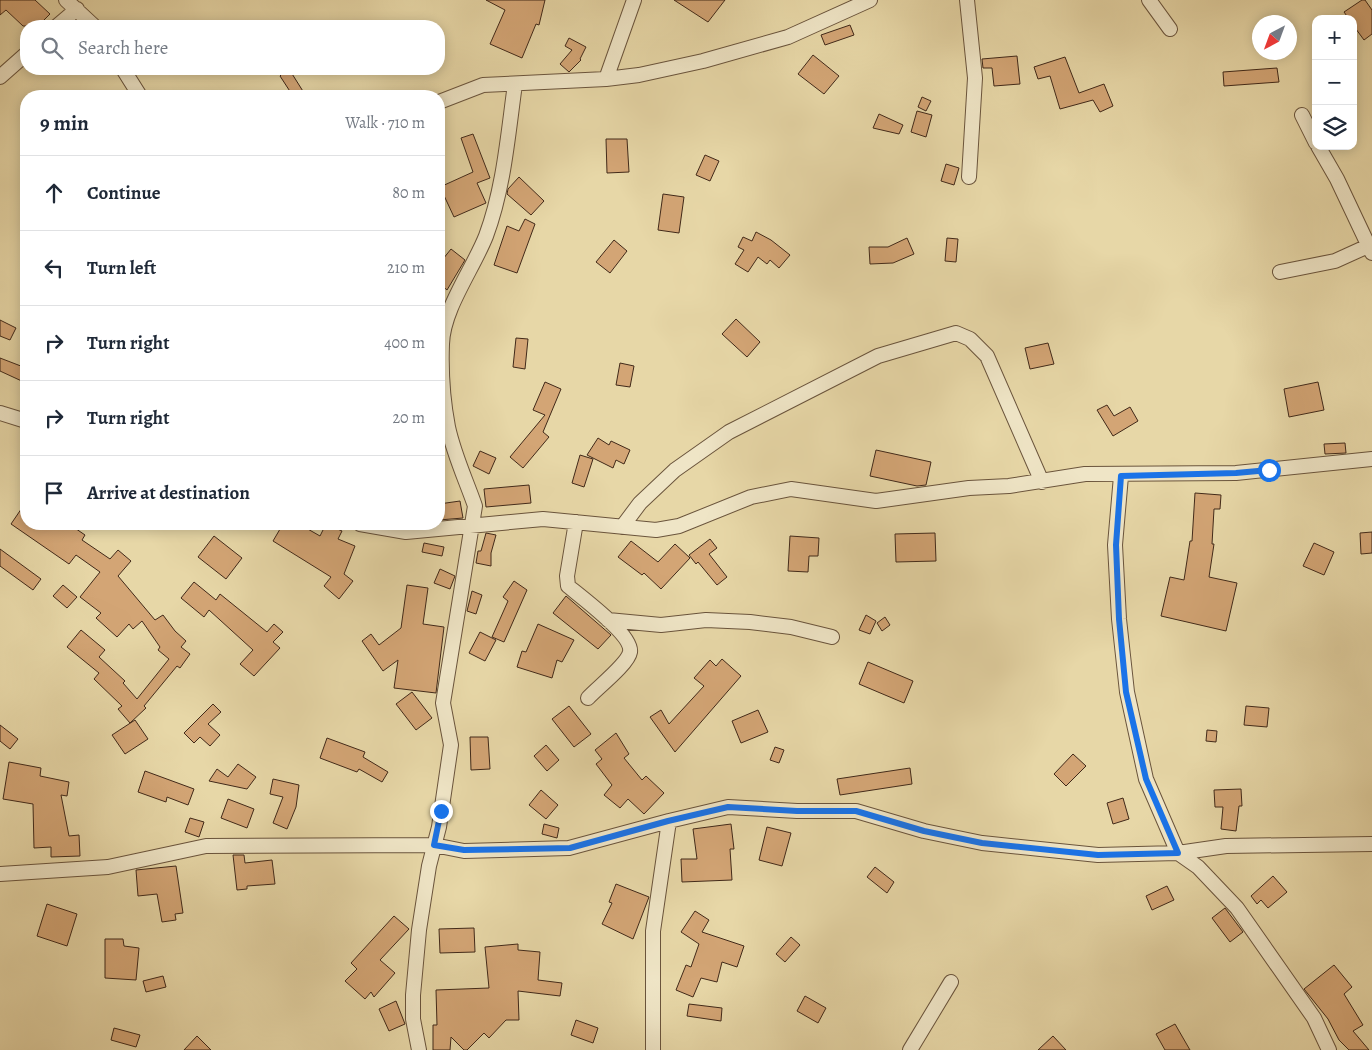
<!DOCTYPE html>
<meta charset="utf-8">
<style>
body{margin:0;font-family:Alegreya,serif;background:#f2f2f3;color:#1f2937}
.controls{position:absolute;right:15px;top:15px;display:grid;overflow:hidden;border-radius:10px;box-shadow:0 2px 12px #0003}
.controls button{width:45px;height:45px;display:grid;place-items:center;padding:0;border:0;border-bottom:1px solid #e0e1e3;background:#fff;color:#1f2937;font:25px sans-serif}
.compass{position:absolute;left:1252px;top:15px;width:45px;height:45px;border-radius:50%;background:#fff;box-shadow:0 2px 12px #0003;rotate:221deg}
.stop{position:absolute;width:15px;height:15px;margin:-11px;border:4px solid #1a73e8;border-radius:50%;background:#fff}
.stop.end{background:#1a73e8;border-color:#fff;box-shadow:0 1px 5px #0008}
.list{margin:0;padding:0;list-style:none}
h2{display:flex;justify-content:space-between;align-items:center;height:65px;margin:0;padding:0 20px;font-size:21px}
h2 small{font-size:16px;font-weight:400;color:#747a83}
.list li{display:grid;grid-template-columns:32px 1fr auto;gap:15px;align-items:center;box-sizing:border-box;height:75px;padding:0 20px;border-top:1px solid #e0e1e3}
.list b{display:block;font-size:19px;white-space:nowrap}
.list em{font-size:16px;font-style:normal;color:#747a83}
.icon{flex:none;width:28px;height:28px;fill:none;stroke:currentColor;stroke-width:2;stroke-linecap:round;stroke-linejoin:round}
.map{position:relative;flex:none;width:1372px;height:1050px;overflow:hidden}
.search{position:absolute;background:#fff;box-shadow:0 2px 12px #0003;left:20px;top:20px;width:425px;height:55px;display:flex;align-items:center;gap:12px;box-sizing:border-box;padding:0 18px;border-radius:20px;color:#747a83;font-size:19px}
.panel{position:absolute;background:#fff;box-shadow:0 2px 12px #0003;left:20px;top:90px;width:425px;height:440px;border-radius:20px}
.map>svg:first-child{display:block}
</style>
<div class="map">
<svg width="1372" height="1050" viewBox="0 0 1372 1050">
<rect width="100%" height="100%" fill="#e7d7a7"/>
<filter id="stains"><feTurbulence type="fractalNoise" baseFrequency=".004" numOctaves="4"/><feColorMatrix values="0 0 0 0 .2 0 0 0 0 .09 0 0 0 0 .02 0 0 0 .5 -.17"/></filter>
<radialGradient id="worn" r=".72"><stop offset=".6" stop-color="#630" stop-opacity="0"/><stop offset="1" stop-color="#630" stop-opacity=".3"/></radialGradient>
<path fill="#d3a575" stroke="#412919" d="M0,0h35l15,14 -12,12h-15l-17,-16 -6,5z
M486,0h59l-6,25 -3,-1 -14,34 -32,-14 15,-34z
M674,0h51l-17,22z
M1362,0h3l7,10v24l-8,6 -11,-15v-6h-4l-5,-7z
M850,25l4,10 -29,10 -4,-10z
M569,38l17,9 -6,12 1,1 -12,12 -9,-8 12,-14 -7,-4z
M813,55l26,21 -15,18 -26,-20z
M1017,56l3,28 -26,2 -2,-18h-9l-1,-9z
M1065,57l14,36 25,-9 9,22 -13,6 -7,-12 -33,9 -10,-33 -12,3 -4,-12z
M1277,68l2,14 -55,4 -1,-14z
M280,69h9l17,27h-13l-13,-20 2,-2z
M922,97l9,4 -5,10 -8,-4z
M917,111l15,4 -6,22 -15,-5z
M879,114l24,11 -4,9 -26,-6z
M473,134l17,44 -13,5 9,20 -32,14 -14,-30 33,-15 -12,-34z
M606,139h21l2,33 -22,1z
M705,155l14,6 -9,20 -14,-6z
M946,164l13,4 -5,17 -13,-4z
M519,177l25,24 -13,14 -24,-21 1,-5z
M663,194l21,3 -5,36 -21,-3z
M525,219l10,5 -18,49 -23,-8 13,-39 12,5z
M756,232l15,8 19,15 -11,13 -9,-8 -3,4 -9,-7 -10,15 -13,-8 9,-14 -6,-3 5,-10 9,4z
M907,238l7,16 -21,9 -23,1 -1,-17h19z
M947,238l11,1 -2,23 -11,-1z
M614,240l13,11 -17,22 -14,-11z
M451,249l14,11 -18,30 -8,-7v-19z
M736,319l24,23 -13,15 -25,-23z
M0,320l16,8 -6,12 -10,-4z
M516,338l12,1 -3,30 -12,-2z
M1048,343l6,21 -24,5 -5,-21z
M0,358l26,10v15l-26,-12z
M620,363l14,3 -4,21 -14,-2z
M545,382l16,7 -18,43 6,5 -26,31 -13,-11 35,-42 -12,-5z
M1318,382l6,28 -35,7 -5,-28z
M1107,405l7,11 16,-9 8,14 -25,15 -16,-26z
M598,438l11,7 2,-4 19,9 -6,14 -8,-4 -3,8 -26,-13z
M1345,443l1,10 -21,1 -1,-10z
M876,450l55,12 -5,23 -9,1 -47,-10z
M480,451l16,7 -7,16 -16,-8z
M580,455l13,4 -9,28 -12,-4z
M529,485l2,18 -45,4 -2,-18z
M1195,493l26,2 -1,14h-6l-2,35h2l-5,33 28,6 -11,48 -65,-15 9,-39 14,3 6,-39h2z
M460,501l3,17 -24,2v-16z
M26,502v22h43l16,11 -3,5 28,19 8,-9 13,11 -13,15 37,44 8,-5 12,16 11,10 -5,6 9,7 -10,14 -3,-2 -33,40 2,2 -16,15 -12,-14 4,-3 -28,-27 5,-6 -32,-26 14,-17 24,20 -6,7 26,24 -2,2 14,16 32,-40 -11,-9 2,-3 -18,-26 -9,8 -4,-5 -12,13 -21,-19 5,-5 -21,-16 20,-25 -24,-17 -7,9 -58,-40z
M283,524h16l21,12 6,-12 16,7 -4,8 17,7 -11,28 9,7 -14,18 -15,-13 7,-9 -58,-36z
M1372,532v21l-11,1 -1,-21z
M486,533l10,2 -5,18v13l-15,-3 2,-12h3z
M935,533l1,28 -40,1 -1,-28z
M214,536l28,22 -16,21 -28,-22z
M790,536l29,2 -1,18h-9l-1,16 -20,-1z
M710,539l7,9 -8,6 18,23 -10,8 -19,-23 -2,2 -7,-9z
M631,541l27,21 17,-18 15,14 -29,31 -17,-16 -2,2 -24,-18z
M424,543l20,4 -2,9 -20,-4z
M1314,543l20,9 -10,23 -21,-9z
M0,549l41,30 -8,11 -33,-24z
M440,569l15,7 -5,13 -16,-6z
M514,581l13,9 -23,52 -12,-5 16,-36 -5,-4z
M194,582l22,18 4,-6 47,38 7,-8 9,8 -10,10 7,6 -26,28 -14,-12 13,-14 -44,-40 -5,7 -23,-19z
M63,585l14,12 -10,11 -14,-12z
M407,585l21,3 -5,36 21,3 -8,66 -42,-5 4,-28 -15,11 -21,-30 9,-7 8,11 22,-17z
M472,591l10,4 -6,19 -9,-3z
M566,596l45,39 -13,14 -45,-36z
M866,615l10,6 -6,13 -11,-4z
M885,617l5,8 -8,6 -5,-8z
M538,624l36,16 -12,22 -5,-2 -5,18 -35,-11 5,-16 4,1z
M480,632l16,8 -11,21 -16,-8z
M722,659l19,17 -66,76 -25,-35 11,-7 8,14 35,-38 -10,-8 16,-18 6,6z
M868,662l45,19 -9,22 -45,-19z
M412,692l20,26 -16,12 -20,-26z
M213,704l8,8 -13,12 12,11 -10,11 -10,-9 -6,6 -10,-10z
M569,706l22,28 -17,13 -22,-28z
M1246,706l23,2 -2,19 -23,-2z
M758,710l10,22 -27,11 -9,-22z
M135,720l13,19 -23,15 -13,-19z
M0,725l18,14 -8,10 -10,-8z
M1207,730l10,1 -1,11 -10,-1z
M616,733l13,21 -5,4 18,22 4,-4 18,17 -20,21 -16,-15 -8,9 -16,-13 8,-10 -16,-21 6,-5 -7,-9z
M470,737h18l2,32 -19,1z
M327,738l38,14 -2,5 25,15 -6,10 -23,-13 -2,3 -37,-14z
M546,745l13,15 -12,11 -13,-15z
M775,747l9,3 -5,13 -9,-3z
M1073,754l13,12 -20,20 -12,-12z
M9,762l32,6 -1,8 29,6 -2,14 -6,-1 8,41 10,-1 1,21 -29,1v-10l-17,1 -1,-44 -30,-5z
M238,764l18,13 -9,12 -38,-8 8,-12 11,8z
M910,768l2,16 -72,11 -3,-16z
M145,771l49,18 -6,16 -21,-8 -1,5 -28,-10z
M273,779l26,6 -3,22 -9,22 -14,-6 10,-26 -13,-3z
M1241,789l1,17h-3l-3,25 -15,-2 2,-22h-8l-1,-17z
M541,790l17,15 -12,14 -17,-14z
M1123,798l6,21 -16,5 -6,-21z
M228,799l26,10 -7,19 -26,-10z
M190,818l14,4 -5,15 -14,-5z
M544,824l15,4 -2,10 -15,-4z
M731,824l3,25h-4l2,31 -50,2 -1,-23h16l-4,-30z
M767,827l24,6 -9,33 -23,-6z
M233,855h11l1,8 27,-3 3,24 -28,2v3l-10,1z
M176,866l7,47 -8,1 1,6 -14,2 -5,-28 -19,2 -2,-26z
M875,867l19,15 -7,11 -20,-16z
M1273,876l14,16 -19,16 -7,-8 -4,4 -6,-8z
M616,884l33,13 -16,42 -31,-15 10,-21 -3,-1z
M1167,886l7,14 -22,10 -6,-14z
M47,904l30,10 -10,32 -30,-10z
M1225,908l18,24 -13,10 -18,-24z
M695,911l14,9 -7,12 42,14 -7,21 -15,-5 -5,20 -16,-4 -8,19 -17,-7 10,-25 5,2 8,-23 -18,-12z
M394,916l15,13 -29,31 15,13 -21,24 -3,-5 -6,7 -20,-18 12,-12 -6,-6z
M474,928l1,24 -35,1 -1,-24z
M791,937l9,8 -15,17 -9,-8z
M105,939h18l1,7 15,2 -3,32 -31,-2z
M518,944v6l22,2 -2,28 24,3 -2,13 -42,-5 1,29h-13l-17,18 -5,-5 -17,17h-3l-13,-13 -1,13h-17v-25h4l-1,-35 53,-2 -4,-41z
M1334,965l18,22 -8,7 19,31 -10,6 16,19h-20l-10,-10 -11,-21 -24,-30z
M163,976l3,11 -20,5 -3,-11z
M805,996l21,12 -8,15 -21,-12z
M396,1001l9,23 -16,7 -10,-22z
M689,1004l33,4 -1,13 -34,-5z
M576,1020l22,8 -5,15 -22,-8z
M1175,1024l15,26h-25l-9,-16z
M114,1028l26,7 -4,12 -25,-7z
M197,1036l14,14h-27z
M1053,1036l13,14h-28z"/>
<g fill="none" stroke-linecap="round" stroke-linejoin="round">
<g stroke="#6a543c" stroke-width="16">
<path id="street" d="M66,0l28,26
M967,0l8,78 -6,99
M1149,0l21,29
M57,26l20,-17
M123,69l17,27
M0,77l26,-23
M606,79l28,-79
M439,102l44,-17 123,-6 33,-4 64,-14 85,-24 82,-37
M1302,115l14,28
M1318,146l19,33 35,74
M1280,272l55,-11 33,-15
M0,413l26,8
M1121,476l-6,69 4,74 8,73 19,87 32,74 20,14 39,41 77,110 15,32
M576,522l-9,54 1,10c13,11 65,49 62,66 -2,12 -33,36 -42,46
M360,524l46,8 137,-13 113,11 23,-4 72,-29 40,-8 85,12 93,-13 40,-2 76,-12 151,-1 136,-14
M622,527l18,-24 35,-33 54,-38 149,-76 78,-23 14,6 17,17 55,126
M608,620l53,5 45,-5 44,2 41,5 41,10
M0,874l108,-7 98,-21 228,-1 30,6 105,-3 100,-27 59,-14 69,4h59l68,20 58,12 116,12 80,-2 48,-7 146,-2
M419,1050l-6,-31v-24l6,-65 10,-64 10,-39 12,-82 -8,-42 32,-197c-9,-26 -21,-51 -27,-79 -5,-26 -7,-57 -6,-83 1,-35 31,-75 44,-108 18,-48 22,-102 29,-152
M653,1050v-119l16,-110
M910,1050l41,-68"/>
</g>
<use href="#street" stroke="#efe5c6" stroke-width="14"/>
</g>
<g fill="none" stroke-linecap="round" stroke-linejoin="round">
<path stroke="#1a73e8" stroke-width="6" d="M441,811l-7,34 30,5 106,-2 98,-27 60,-14 69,4h59l68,20 58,12 116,12 80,-2 -32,-74 -20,-87 -7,-73 -3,-74 5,-69 115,-3 33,-3"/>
</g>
<rect width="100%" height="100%" filter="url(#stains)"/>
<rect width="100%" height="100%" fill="url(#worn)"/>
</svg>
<div class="controls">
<button>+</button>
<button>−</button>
<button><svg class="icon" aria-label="layers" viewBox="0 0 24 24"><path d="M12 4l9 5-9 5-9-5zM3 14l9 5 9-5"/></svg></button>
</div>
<svg class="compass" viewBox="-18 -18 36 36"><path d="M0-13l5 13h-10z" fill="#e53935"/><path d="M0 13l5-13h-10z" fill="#747a83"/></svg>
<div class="stop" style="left:1269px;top:470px"></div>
<div class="stop end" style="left:441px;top:811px"></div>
<div class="search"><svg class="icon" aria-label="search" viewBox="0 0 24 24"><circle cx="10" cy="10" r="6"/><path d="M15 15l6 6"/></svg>Search here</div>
<section class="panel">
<h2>9 min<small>Walk · 710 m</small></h2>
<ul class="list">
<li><svg class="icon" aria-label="ahead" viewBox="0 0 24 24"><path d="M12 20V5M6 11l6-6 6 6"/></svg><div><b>Continue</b></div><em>80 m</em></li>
<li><svg class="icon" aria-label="left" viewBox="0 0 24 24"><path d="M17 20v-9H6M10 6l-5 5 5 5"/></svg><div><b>Turn left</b></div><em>210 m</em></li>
<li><svg class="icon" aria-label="right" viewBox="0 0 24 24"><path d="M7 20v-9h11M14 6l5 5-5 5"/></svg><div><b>Turn right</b></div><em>400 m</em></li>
<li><svg class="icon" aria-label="right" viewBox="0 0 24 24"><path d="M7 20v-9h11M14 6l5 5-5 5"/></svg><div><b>Turn right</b></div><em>20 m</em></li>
<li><svg class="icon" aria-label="arrive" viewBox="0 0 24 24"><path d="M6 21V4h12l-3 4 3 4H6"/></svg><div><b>Arrive at destination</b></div></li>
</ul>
</section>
</div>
